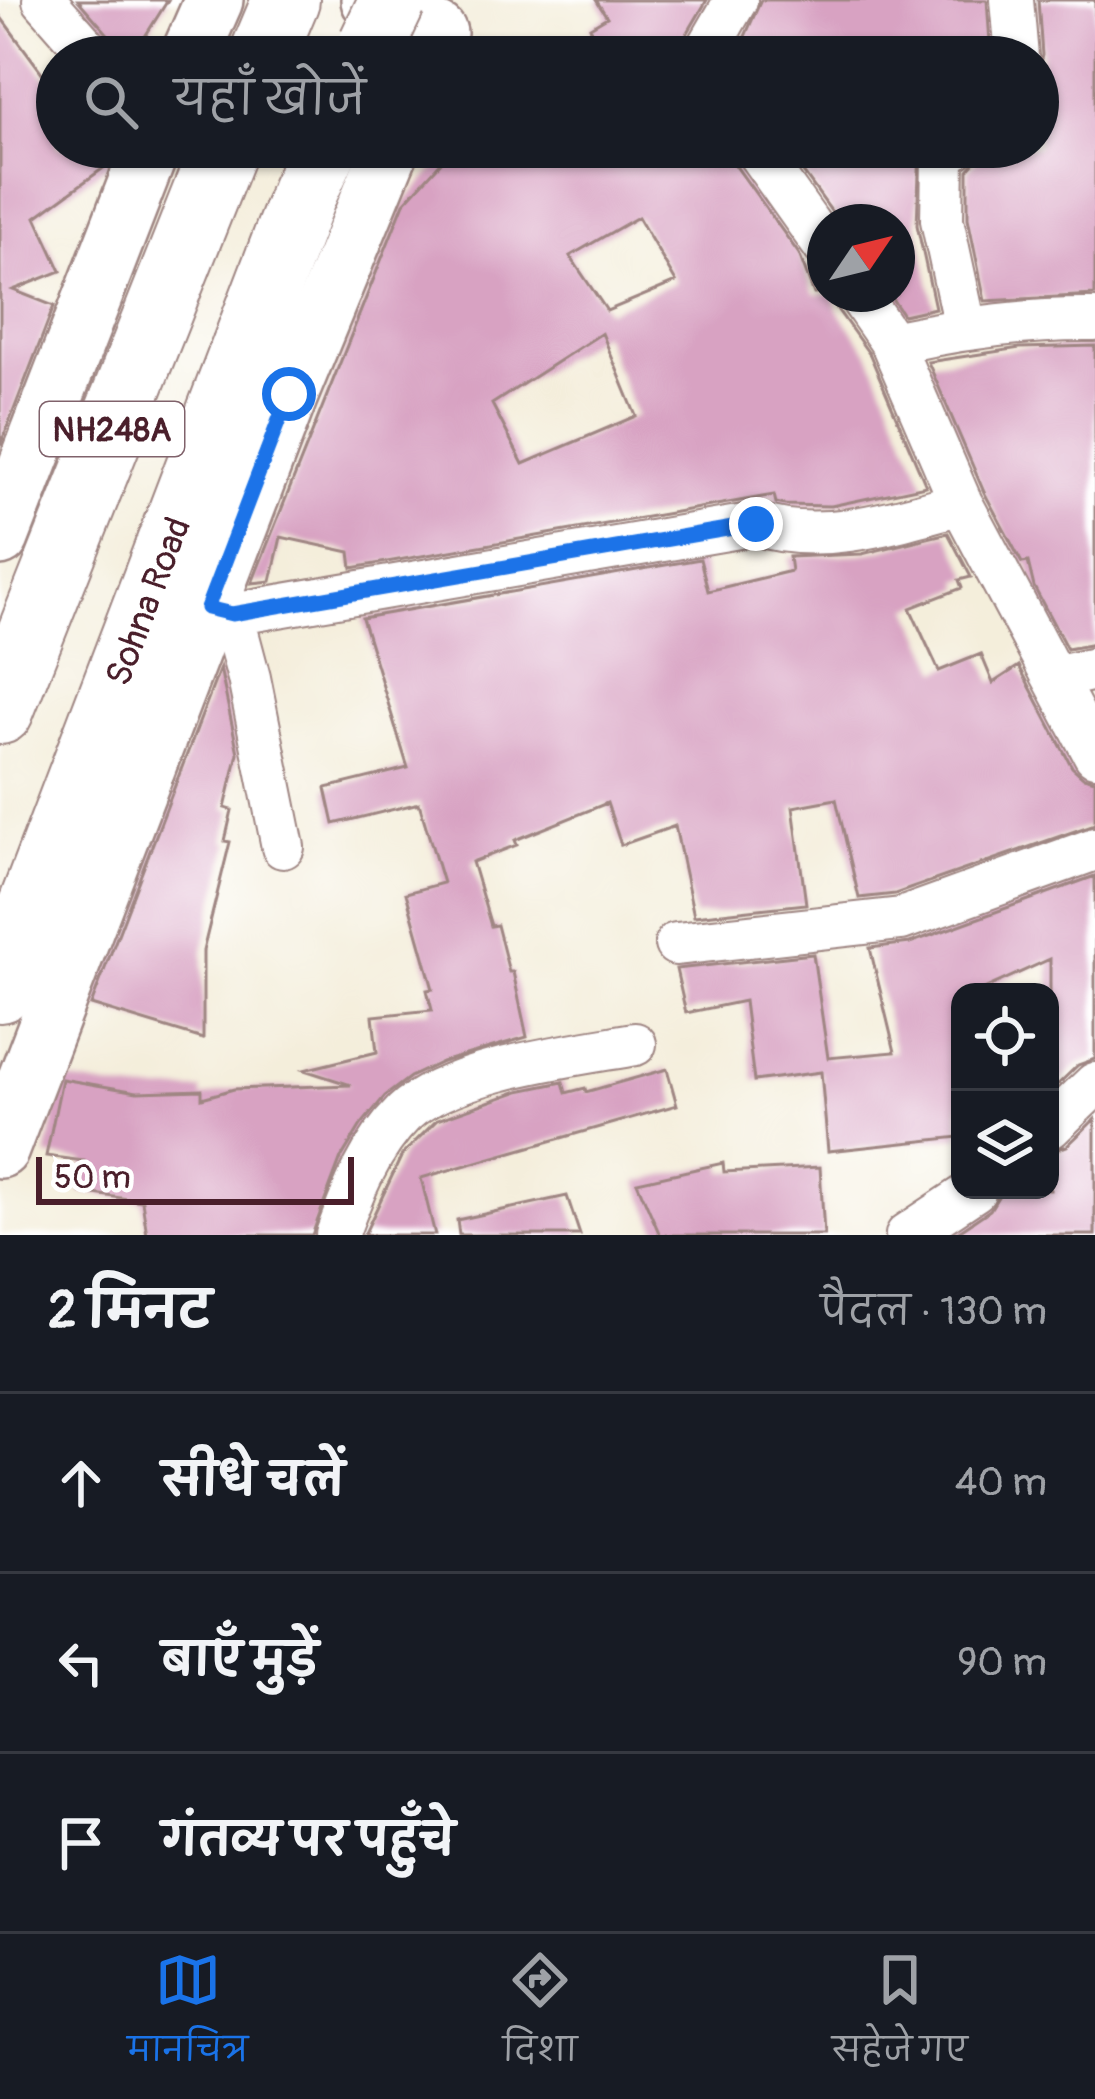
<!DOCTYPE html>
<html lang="hi">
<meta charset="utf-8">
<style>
body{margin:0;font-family:Pangolin,"Playpen Sans Deva",sans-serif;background:#20242c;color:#f1f3f6}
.controls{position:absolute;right:36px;bottom:36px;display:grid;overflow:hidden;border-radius:24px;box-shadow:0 3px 9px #0004}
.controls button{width:108px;height:108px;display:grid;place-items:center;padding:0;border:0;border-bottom:3px solid #363941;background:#171b24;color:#f1f3f6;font:60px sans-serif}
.compass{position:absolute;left:807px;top:204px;width:108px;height:108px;border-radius:50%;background:#171b24;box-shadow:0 3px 9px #0004;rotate:55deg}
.scale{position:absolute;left:36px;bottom:30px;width:318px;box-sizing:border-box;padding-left:12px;border:6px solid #4a1f2b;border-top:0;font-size:33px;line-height:42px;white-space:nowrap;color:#4a1f2b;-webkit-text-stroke:9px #fff;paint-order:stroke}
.stop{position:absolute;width:36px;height:36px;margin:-27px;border:9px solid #1a73e8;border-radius:50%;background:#fff}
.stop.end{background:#1a73e8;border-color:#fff;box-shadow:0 3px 12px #0008}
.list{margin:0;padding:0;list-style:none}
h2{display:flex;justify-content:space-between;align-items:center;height:156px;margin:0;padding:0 48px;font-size:51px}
h2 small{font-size:39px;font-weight:400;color:#9ea1a6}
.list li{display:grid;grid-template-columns:78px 1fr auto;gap:36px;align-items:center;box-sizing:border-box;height:180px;padding:0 48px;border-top:3px solid #363941}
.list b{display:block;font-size:45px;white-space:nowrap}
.list em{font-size:39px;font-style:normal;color:#9ea1a6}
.icon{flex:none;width:66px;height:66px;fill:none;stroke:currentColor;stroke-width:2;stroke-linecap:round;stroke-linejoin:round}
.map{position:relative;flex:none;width:1095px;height:1235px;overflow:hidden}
.search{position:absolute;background:#171b24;box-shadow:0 3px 9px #0004;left:36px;right:36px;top:36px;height:132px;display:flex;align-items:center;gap:30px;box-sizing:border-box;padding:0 42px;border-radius:66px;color:#9ea1a6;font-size:45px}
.sheet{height:696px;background:#171b24}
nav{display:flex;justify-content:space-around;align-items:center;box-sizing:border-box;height:168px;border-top:3px solid #363941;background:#171b24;font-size:33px;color:#9ea1a6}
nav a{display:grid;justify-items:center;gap:6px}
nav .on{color:#1a73e8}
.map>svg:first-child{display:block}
</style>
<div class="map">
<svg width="1095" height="1235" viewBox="0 0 1095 1235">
<rect width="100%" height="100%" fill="#fff"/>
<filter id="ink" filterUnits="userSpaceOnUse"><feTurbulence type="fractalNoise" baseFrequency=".00833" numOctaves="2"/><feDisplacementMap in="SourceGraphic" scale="24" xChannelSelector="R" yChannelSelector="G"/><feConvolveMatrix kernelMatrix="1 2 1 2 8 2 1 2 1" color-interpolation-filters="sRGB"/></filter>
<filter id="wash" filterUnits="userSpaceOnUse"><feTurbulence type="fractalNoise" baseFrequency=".004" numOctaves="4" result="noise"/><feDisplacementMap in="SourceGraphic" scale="48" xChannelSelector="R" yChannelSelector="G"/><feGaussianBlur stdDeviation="2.7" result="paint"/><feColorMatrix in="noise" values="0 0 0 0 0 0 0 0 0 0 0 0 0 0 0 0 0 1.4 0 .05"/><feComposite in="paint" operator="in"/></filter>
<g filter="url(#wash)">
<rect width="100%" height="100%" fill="#f4eedb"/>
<g id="blocks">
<path fill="#d8a2c2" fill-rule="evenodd" d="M78,0h90l-36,57h-13l-6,-17z
M596,0h111l-20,34 -2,23h-81l-14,-30 17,-10z
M761,0h226l4,57h-255z
M1038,0h57v295l-110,6 -17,-83v-48l10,-11 3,-12h57v-76l4,-16z
M0,16l57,77v54h59l-7,17 -73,53 25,54 -48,19 41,16 -54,140z
M455,147h274l4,15 66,92 15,40h19l4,15 33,46 56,131 -95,20 -46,-1 -9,-2 -2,-8 -422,73 -2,-16 -69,-15 -10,44 -19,2 152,-380zM638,217l38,65 -69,29 -37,-55zM602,333l34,83 -113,48 -31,-60z
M785,147h135l-3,78 18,83 -32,7 -14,-21h8v-72h-58z
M1095,346v298l-28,5 -33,-62 -6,-25 -6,1 -38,-71 -56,-130 92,-14z
M948,533l23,44 -12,3 3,8 -52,20 29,63 42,-17 12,29 26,-17 53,101 11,10 12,3v44l-200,70 -36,4 -23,-99 -43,8 13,97 -112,12 -19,-90 -54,19 -14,-42 -92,37 2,5 -45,17 19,64 6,-1 12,47h4l14,65 -85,25 -32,15 -25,19 -24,29 -20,33 -29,77h-165l-5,-34 -62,-9 4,-31 -38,-5 16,-77 75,13 65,-2v8l32,-9 117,-4 -47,-15 73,-18 -4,-36 59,-6 -5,-20 6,-1 -27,-96 37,-10 -24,-80 -85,21 -8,-36 82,-20 -46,-150 338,-59 8,32 83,-20 -2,-14 73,-3z
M220,668l18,85 -13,55 7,2 -7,31 5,1 -27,109v88l-112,-34z
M1095,876v183l-17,6 -28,27v-133l-73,33h-17v145l-132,14 -7,-79 -67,9 -10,-80 -58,12 -10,-44 137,-15 15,104 67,-6 -25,-104 40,-5z
M667,1069l10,36 -256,73 14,57h-71l38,-80 35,-35 82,-29 44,-9 3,11 19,-5 1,4z
M1095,1119v116h-142l37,-25 12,-20h48v-38l17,-6z
M723,1163l1,9 96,-5 4,68h-164l-23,-53z
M567,1196l13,39h-121l-2,-15z"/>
</g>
</g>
<g filter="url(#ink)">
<use href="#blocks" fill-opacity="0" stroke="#9f8683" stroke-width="3"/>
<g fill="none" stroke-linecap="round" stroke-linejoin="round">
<g stroke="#9f8683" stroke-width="46">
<path id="street" d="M44,0l50,57
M1012,0l5,57
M711,57l-1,-12 26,-45
M754,147l71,100
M956,147l-13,9 -1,64 23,107
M858,294l34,49 69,160 134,252
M892,343c68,-15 133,-24 203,-23
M207,607l25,7 524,-90c66,22 140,-3 205,-21
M232,614l17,64 34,169
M1054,678l41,-9
M676,944l225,-25 194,-70
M1050,1127l45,-43
M337,1235c16,-44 33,-88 67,-122 45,-43 169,-58 231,-69
M907,1235l68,-45"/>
</g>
<g stroke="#9f8683" stroke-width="62">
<path id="secondary" d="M370,0l68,33
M189,57l25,-57
M0,537l151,-390
M0,1149l289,-754 102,-248"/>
</g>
<g stroke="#9f8683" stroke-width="70">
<path id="highway" d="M262,57l24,-57
M0,711l224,-564
M0,989l304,-797 21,-45"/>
</g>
<use href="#street" stroke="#fff" stroke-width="42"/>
<use href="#secondary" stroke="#fff" stroke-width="57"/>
<use href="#highway" stroke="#fff" stroke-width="66"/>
<g stroke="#9f8683" stroke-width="70" stroke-linecap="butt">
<path id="highway-bridge" d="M372,44l21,-44"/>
</g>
<use href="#highway-bridge" stroke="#fff" stroke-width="66"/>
</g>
</g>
<g fill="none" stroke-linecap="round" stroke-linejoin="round" filter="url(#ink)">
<path stroke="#1a73e8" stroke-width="15" d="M289,394l-82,214 25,6 524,-90"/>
</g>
<g text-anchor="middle" stroke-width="9" stroke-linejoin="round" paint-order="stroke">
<rect fill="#fff" stroke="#80626b" stroke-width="3" x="40" y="402" width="144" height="54" rx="9"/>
<g font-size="33" font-weight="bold" fill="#4a1f2b">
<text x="112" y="441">NH248A</text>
</g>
<g font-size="36" fill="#4a1f2b" stroke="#fff">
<text transform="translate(147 601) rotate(-69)" y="13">Sohna Road</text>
</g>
</g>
</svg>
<div class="controls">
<button><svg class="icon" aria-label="locate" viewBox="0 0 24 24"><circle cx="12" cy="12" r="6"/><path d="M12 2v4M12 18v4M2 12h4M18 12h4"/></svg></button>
<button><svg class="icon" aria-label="layers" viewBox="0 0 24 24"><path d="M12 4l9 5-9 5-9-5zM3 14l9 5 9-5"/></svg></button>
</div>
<svg class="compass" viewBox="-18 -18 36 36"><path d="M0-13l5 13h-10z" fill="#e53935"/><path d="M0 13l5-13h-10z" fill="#9ea1a6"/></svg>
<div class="scale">50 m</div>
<div class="stop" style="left:289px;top:394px"></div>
<div class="stop end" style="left:756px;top:524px"></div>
<div class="search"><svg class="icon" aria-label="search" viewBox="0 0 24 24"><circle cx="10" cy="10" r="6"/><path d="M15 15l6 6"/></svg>यहाँ खोजें</div>
</div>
<section class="sheet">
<h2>2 मिनट<small>पैदल · 130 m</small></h2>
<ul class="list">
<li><svg class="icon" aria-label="ahead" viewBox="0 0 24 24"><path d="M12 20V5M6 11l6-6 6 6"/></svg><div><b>सीधे चलें</b></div><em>40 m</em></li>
<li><svg class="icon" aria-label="left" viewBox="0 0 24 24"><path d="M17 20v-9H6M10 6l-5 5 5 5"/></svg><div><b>बाएँ मुड़ें</b></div><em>90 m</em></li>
<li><svg class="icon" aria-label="arrive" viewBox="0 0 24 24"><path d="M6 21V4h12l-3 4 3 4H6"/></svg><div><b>गंतव्य पर पहुँचे</b></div></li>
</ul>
</section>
<nav>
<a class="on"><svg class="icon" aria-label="map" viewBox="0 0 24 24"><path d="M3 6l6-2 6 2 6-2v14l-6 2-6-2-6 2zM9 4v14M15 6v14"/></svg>मानचित्र</a>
<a><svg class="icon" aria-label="directions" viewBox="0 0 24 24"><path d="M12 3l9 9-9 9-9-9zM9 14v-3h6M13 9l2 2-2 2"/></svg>दिशा</a>
<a><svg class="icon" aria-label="saved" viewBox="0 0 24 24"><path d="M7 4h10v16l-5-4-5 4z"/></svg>सहेजे गए</a>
</nav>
